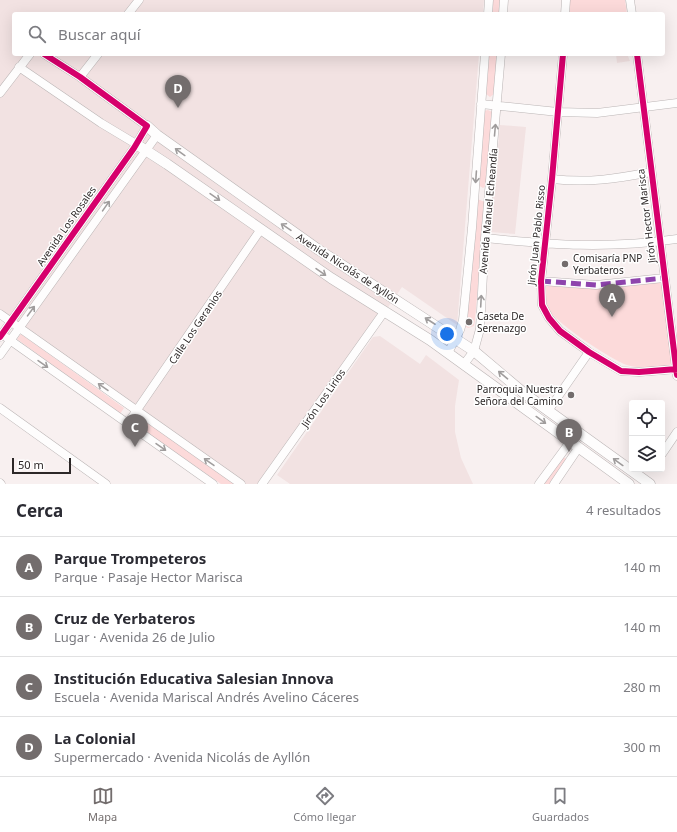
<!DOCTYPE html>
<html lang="es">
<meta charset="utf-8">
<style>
body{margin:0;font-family:"Noto Sans",sans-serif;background:#f2f2f3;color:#2b2b33}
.controls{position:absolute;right:12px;bottom:12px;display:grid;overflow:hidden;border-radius:4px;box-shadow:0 4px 16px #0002}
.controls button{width:36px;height:36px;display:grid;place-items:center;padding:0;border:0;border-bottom:1px solid #e1e1e2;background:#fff;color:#2b2b33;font:20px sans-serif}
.scale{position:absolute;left:12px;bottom:10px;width:59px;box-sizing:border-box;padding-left:4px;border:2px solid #2c2727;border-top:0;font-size:11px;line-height:14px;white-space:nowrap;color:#2c2727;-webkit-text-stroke:3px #fff;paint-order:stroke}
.you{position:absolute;left:447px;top:334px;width:14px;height:14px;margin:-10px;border:3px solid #fff;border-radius:50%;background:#1a73e8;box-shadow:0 0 0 6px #1a73e833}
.badge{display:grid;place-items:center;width:26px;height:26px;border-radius:50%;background:#736d6d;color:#fff;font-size:13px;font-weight:700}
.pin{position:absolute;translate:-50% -33px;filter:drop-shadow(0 1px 2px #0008)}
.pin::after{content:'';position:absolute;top:21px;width:14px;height:12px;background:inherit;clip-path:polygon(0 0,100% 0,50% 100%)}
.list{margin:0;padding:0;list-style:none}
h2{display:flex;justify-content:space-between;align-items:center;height:52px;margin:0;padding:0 16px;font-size:17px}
h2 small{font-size:13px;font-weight:400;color:#7c7c81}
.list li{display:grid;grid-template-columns:26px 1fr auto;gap:12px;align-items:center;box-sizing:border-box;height:60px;padding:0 16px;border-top:1px solid #e1e1e2}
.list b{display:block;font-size:15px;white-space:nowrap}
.list p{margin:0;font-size:13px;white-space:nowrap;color:#7c7c81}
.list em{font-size:13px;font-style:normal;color:#7c7c81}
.icon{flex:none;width:22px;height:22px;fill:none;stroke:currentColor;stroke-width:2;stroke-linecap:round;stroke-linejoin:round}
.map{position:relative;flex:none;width:677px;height:484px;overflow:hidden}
.search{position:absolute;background:#fff;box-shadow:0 4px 16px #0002;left:12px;right:12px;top:12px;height:44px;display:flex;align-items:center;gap:10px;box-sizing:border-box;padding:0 14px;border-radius:4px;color:#7c7c81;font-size:15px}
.sheet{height:292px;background:#fff}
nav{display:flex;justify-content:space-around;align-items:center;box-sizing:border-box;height:56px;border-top:1px solid #e1e1e2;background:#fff;font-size:11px;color:#7c7c81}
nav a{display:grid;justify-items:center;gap:2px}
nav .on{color:#736d6d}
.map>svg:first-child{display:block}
</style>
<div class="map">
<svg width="677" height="484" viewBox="0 0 677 484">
<rect width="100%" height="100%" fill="#f8f0f0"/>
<path fill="#f2e2e2" d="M0,0h484l-1,14h-469v40h465l-22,271 -55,-38 -136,197h-20l-246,-174z
M616,54h11l3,7 -13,2z
M500,125l26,2 -11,107 -25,-2z
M380,336l40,28 6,-9 33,25 -4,26v26l6,26 12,26h-183l-13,-9 96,-138z"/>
<path fill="#fcdada" d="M493,0h8v14h-9z
M570,0h55l2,14h-58z
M489,54h9l-4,40 -4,3 -4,-3z
M488,110l4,2 -6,74 -3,2 -5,-3 6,-74z
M477,199l8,3 -10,118 -1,6 -6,2 -5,-3z
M663,279l9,84 -4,4c-12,0 -30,2 -41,-2 -15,-5 -70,-41 -78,-55 -4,-9 -4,-18 -3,-27z
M21,334l103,74 -4,6 -103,-75z
M138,418l5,1 92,65h-14l-82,-57 -2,-4z
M562,456l6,4 -17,24h-8z"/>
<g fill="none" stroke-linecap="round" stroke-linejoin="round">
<g stroke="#bbb5b5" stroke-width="9">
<path id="minor" d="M630,0l2,14
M128,14l11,-14
M488,14l1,-14
M503,14l1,-14
M565,14l1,-14
M563,54l-11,125 -11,102 1,24 7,13 11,13 29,21 32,19 18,1 38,-3
M637,54l40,322
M19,67l82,56 35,21
M80,77l18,-23
M0,93l30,-39
M481,104l77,8 39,1 80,-10
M552,179c37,4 63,0 99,-7
M485,238c68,7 123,11 192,1
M541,281l55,4 68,-7
M0,314l241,170
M0,337l134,-189 13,-22 -67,-49 -36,-23
M7,338l206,146
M448,353l12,-23 3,-10 9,-92 13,-174
M0,355l157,-220
M464,364l10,-13 6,-22 5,-91 16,-184
M0,408l106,76
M548,411l41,-59
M128,423l133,-194
M662,454l15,-22
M0,483l1,1
M262,484l122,-172
M539,484l31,-42
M554,484l25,-37"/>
</g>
<g stroke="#bbb5b5" stroke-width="11">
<path id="major" d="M147,126l10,9 162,115 155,101 51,43 125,90
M136,144l31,20 164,114 99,62 199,144"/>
</g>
<use href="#minor" stroke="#fefdfd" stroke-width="8"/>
<use href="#major" stroke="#fefdfd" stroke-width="10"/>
<path stroke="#8e44ad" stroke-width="5" stroke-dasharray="10 5" stroke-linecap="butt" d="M541,281l55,4 68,-7"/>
<g stroke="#fff" stroke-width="8">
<path id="cycleway" d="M563,54l-11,125 -11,102 1,24 7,13 11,13 29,21 32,19 18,1 38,-3
M637,54l40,321
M0,337l134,-189 13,-22 -67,-49 -36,-23"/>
</g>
<use href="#cycleway" stroke="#d6006c" stroke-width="6"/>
</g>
<defs><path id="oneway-shaft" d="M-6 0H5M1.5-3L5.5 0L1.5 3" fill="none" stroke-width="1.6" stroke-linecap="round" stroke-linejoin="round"/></defs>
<g stroke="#a09d9d">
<use href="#oneway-shaft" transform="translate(495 130) rotate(-85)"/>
<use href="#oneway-shaft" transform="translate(180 152) rotate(-144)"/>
<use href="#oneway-shaft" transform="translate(476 177) rotate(94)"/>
<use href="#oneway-shaft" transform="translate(215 197) rotate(35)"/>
<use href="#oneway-shaft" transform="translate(106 206) rotate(-55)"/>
<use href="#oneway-shaft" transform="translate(286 227) rotate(-146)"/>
<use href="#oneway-shaft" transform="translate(321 272) rotate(35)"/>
<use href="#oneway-shaft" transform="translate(481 301) rotate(-87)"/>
<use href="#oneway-shaft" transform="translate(31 311) rotate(-54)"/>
<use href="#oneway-shaft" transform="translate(430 321) rotate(-147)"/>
<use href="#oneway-shaft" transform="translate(43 364) rotate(35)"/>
<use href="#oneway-shaft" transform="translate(503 375) rotate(-140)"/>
<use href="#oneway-shaft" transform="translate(103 387) rotate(-145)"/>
<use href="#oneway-shaft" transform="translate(541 420) rotate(36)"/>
<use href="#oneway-shaft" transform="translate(161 447) rotate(35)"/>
<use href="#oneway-shaft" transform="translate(209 462) rotate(-145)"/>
<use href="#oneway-shaft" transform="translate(618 462) rotate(-144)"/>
</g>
<g fill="#736d6d" stroke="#fff" stroke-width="1.5">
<circle cx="565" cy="264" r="4"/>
<circle cx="469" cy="322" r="4"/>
<circle cx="571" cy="395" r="4"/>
</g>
<g text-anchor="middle" stroke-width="3" stroke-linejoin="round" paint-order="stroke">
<g font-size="10" fill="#2c2727" stroke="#fff">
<text transform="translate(488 211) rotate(-85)" y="4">Avenida Manuel Echeandía</text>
<text transform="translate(646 216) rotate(-97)" y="4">Jirón Hector Marisca</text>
<text transform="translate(66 226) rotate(-55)" y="4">Avenida Los Rosales</text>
<text transform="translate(536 235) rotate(-84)" y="4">Jirón Juan Pablo Risso</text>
<text transform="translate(348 268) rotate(33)" y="4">Avenida Nicolás de Ayllón</text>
<text transform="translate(195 327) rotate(-56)" y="4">Calle Los Geranios</text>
<text transform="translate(323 398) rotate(-55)" y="4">Jirón Los Lirios</text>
</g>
<g font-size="10" fill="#2c2727" stroke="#fff" text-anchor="start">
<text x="573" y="262">Comisaría PNP<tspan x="573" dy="12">Yerbateros</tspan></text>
<text x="477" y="320">Caseta De<tspan x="477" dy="12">Serenazgo</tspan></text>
<text x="563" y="393" text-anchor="end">Parroquia Nuestra<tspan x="563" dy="12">Señora del Camino</tspan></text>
</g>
</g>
</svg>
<div class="controls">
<button><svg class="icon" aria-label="locate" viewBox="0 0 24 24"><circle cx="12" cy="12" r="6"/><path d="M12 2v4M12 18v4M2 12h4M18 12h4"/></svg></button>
<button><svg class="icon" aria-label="layers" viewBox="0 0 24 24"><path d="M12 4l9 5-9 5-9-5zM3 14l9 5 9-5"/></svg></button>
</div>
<div class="scale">50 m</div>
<div class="you"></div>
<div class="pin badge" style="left:612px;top:317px">A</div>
<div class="pin badge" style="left:569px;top:452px">B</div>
<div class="pin badge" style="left:135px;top:447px">C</div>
<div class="pin badge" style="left:178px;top:108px">D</div>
<div class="search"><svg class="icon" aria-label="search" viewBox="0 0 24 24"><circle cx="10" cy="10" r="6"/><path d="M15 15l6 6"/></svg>Buscar aquí</div>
</div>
<section class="sheet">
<h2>Cerca<small>4 resultados</small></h2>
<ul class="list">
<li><span class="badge">A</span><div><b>Parque Trompeteros</b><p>Parque · Pasaje Hector Marisca</p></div><em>140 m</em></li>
<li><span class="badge">B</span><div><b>Cruz de Yerbateros</b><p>Lugar · Avenida 26 de Julio</p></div><em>140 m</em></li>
<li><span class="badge">C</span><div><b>Institución Educativa Salesian Innova</b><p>Escuela · Avenida Mariscal Andrés Avelino Cáceres</p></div><em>280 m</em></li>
<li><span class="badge">D</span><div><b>La Colonial</b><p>Supermercado · Avenida Nicolás de Ayllón</p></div><em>300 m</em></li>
</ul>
</section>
<nav>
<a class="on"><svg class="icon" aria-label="map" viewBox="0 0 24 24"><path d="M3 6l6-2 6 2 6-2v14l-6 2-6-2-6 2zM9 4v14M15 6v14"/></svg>Mapa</a>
<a><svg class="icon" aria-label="directions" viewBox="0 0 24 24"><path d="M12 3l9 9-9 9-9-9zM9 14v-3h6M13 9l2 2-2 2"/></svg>Cómo llegar</a>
<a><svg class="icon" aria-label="saved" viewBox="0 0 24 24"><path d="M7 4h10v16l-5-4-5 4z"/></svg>Guardados</a>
</nav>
